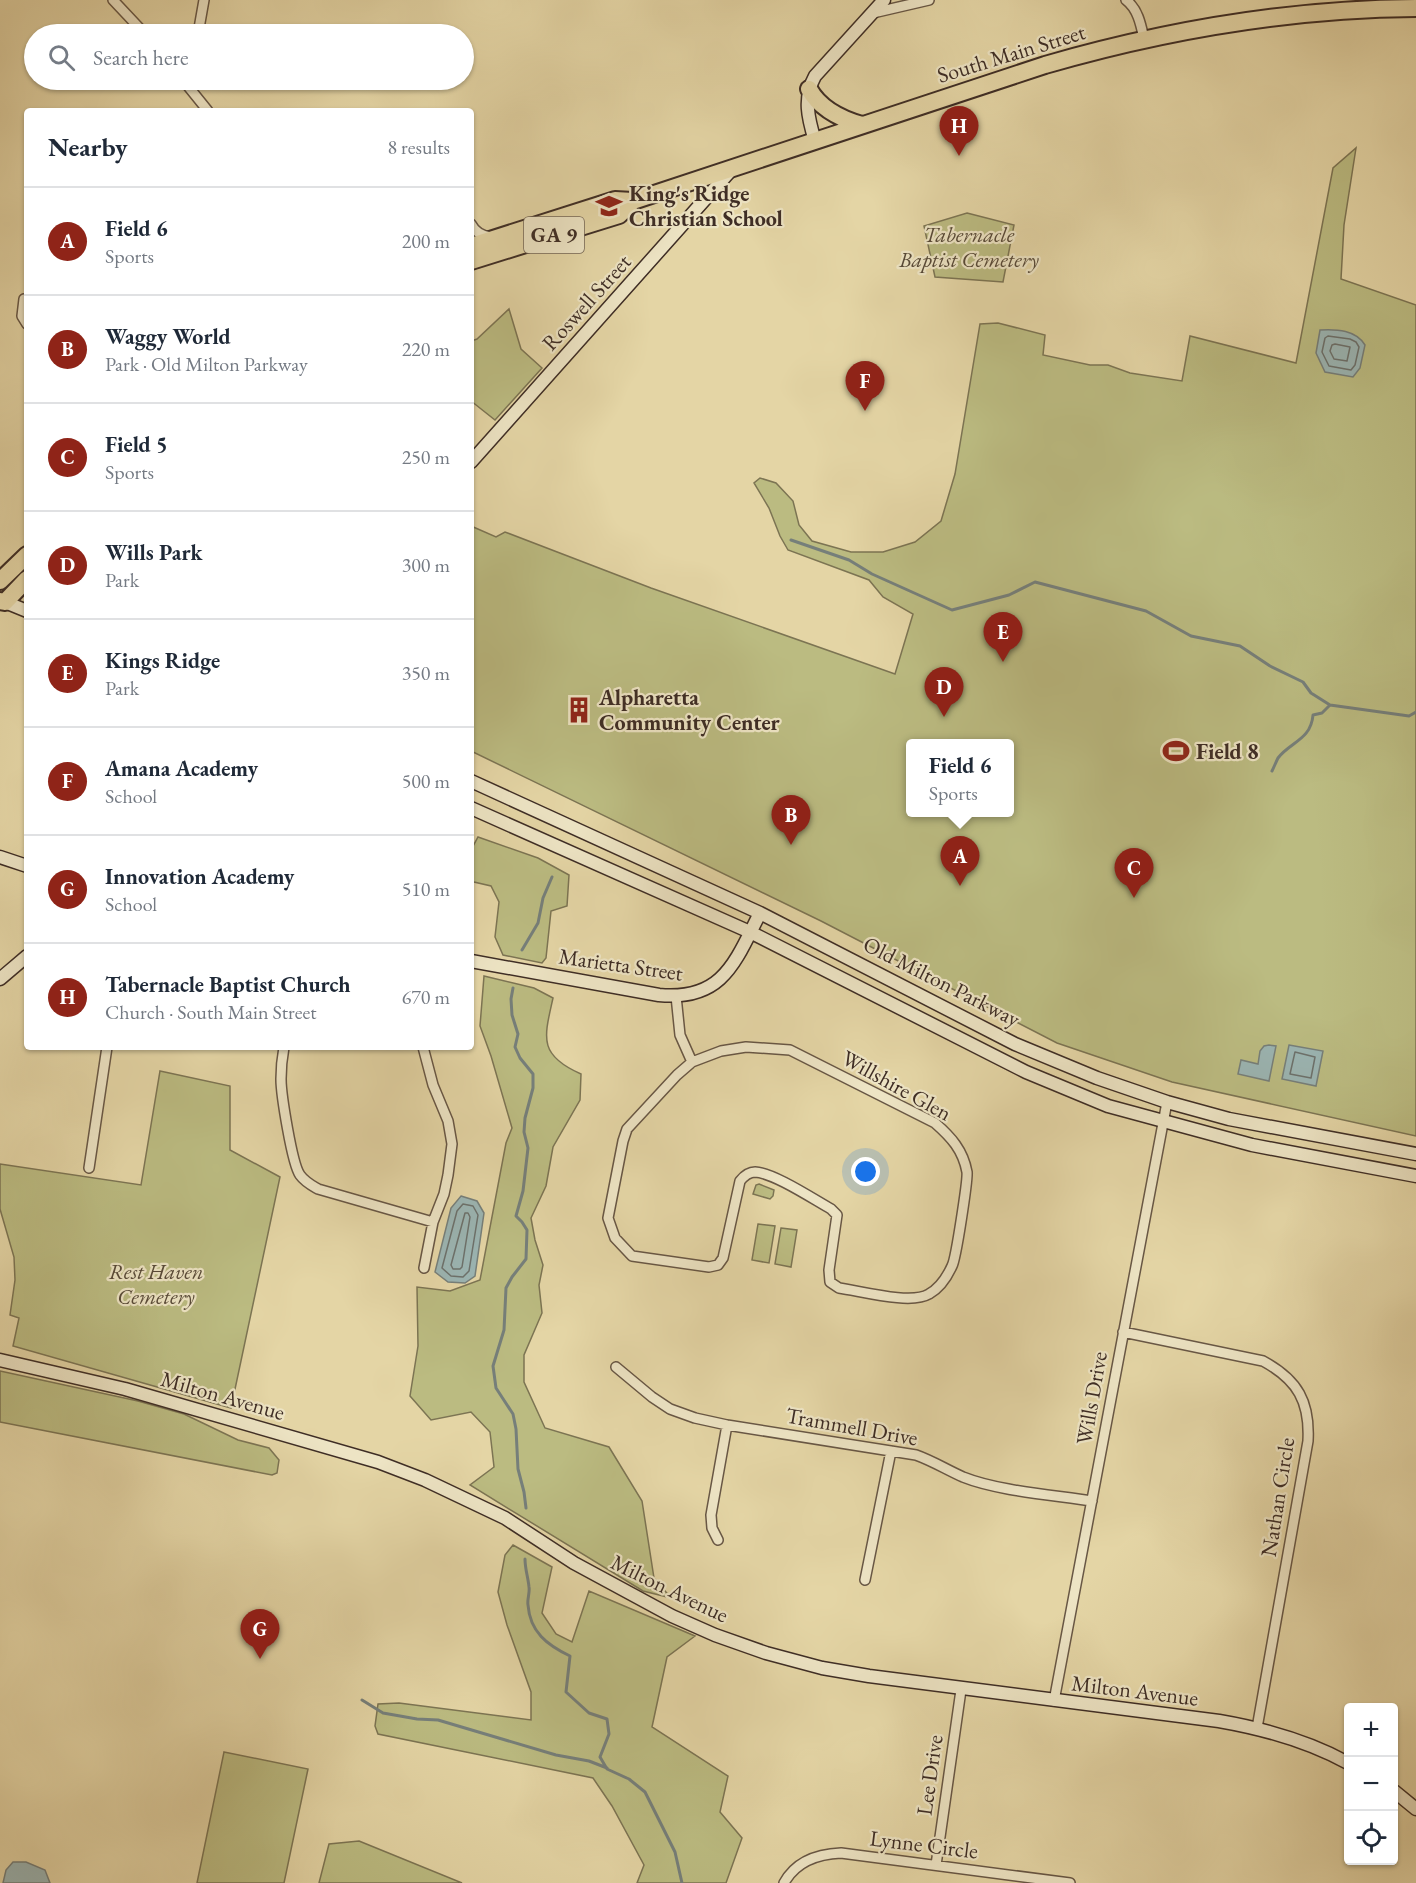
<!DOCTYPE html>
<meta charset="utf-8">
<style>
body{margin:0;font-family:"EB Garamond",serif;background:#f6f6f7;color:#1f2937}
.controls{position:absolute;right:18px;bottom:18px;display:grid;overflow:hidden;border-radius:6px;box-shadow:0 2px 4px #0004}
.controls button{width:54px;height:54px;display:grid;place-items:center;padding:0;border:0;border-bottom:2px solid #e0e1e3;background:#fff;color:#1f2937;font:30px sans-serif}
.you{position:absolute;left:866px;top:1172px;width:21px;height:21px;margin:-15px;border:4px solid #fff;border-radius:50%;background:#1a73e8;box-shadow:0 0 0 9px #1a73e833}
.badge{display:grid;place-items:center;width:39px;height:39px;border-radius:50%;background:#8f2418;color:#fff;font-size:20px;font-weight:700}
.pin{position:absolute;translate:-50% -50px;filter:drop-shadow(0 2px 3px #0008)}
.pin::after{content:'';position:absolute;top:32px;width:21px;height:18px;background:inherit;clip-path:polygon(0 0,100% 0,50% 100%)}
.popup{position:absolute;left:906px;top:739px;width:108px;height:78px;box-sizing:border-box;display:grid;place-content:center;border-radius:6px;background:#fff;filter:drop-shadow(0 2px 4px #0005);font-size:20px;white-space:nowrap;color:#747a83}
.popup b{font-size:22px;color:#1f2937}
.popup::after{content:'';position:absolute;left:50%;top:100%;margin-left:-12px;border:12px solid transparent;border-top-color:#fff}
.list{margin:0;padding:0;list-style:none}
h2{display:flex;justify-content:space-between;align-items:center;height:78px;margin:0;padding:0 24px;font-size:26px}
h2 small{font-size:20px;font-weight:400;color:#747a83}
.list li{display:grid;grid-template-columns:39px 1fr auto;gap:18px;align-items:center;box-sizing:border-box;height:108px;padding:0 24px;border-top:2px solid #e0e1e3}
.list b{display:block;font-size:22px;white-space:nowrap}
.list p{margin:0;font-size:20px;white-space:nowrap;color:#747a83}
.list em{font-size:20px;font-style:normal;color:#747a83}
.icon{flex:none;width:33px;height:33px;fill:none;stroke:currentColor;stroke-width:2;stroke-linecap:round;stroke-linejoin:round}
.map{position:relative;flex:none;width:1416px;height:1883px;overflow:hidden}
.search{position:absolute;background:#fff;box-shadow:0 2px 4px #0004;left:24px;top:24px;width:450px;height:66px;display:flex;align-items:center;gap:15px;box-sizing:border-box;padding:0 21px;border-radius:33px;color:#747a83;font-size:22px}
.panel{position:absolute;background:#fff;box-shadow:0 2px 4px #0004;left:24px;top:108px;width:450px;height:942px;border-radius:6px}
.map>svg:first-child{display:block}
</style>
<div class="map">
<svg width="1416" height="1883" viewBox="0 0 1416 1883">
<rect width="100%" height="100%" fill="#e4d5a5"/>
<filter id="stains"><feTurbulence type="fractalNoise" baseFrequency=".00333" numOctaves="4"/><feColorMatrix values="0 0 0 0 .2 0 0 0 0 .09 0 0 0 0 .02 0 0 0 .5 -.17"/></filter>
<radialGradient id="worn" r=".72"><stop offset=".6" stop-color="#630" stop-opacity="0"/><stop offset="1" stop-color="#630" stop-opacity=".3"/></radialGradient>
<path fill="#bbbb81" stroke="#7c7453" stroke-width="1.5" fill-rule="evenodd" d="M1356,148l-12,77 -3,54 75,26v831l-244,-54 -115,-39 -236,-122 -350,-170v-225l25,11 9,-5 146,56 244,86 18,-60 -30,-17 -14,-17 -81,-30 -8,-14 -11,-28 -15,-25 6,-5 16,5 17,18 6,24 13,16 39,11h32l32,-10 26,-21 14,-47 25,-150 18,-1 47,12 -2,20 47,10h18l22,8 52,8 8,-45 106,27 37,-195zM910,744h100v68h-100z
M967,213l47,12 -11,57 -68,-5 -11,-51z
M509,309l12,40 21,19 -47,52 -24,-19v-60l6,-2z
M478,837l60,21 31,17 -2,31 -16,5 -5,47 -4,5 -39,-8 -8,-18 4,-35 -8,-16 -17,-4 -3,-3v-29z
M484,976l50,12 19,10c-9,40 -15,57 28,76l-1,26 -27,47 -7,39 -15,32 4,22 8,25 -4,20 3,28 -18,42v27l21,46 64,19 33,54 12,77 17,20 -28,-7 -173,-106 24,-18 -4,-35 -19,-20 -40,8 -21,-24 8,-50 -1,-59 33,4 30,-11 26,-137 6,-15 -21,-72 -11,-30z
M160,1071l70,15v64l50,27 -49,231 -218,-62 6,-28 -9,-3 5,-35 -1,-23 -14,-48v-45l141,21z
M759,1184l15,6 -1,6 -3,3 -17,-5 3,-9z
M758,1224l17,2 -6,37 -17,-3z
M781,1228l16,2 -6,37 -16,-3z
M0,1371l138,30 46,13 54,26 31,8 10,12 -2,13 -5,2 -272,-53z
M513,1545l39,22 -10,46 14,21 16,8 17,-51 106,45 -28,21 -15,70 76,49 -8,36 22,26 -16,45h-89l7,-18 -32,-59 -19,-28 -215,-44 -3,-8 3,-22 21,-1 132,17v-28l-24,-67 -9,-33 7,-37z
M224,1752l84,17 -24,114h-87z
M359,1841l103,42h-143l10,-39z"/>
<path fill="#9bb5b3" stroke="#767f7a" stroke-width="1.5" d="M1320,330c17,-1 36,0 45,15l-5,23 -7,9 -28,-5 -9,-19z
M1269,1045l7,1 -7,35 -31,-7 3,-14 17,4 2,-13 4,-5z
M1289,1045l34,6 -7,35 -34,-7z
M461,1196l16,5 7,12 -9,63 -10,7 -17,-1 -13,-10 16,-64z
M13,1862h13l19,8 5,13h-47l3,-13z"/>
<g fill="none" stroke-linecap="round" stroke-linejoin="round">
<path stroke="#6c716c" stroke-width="1.5" d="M1328,336l22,3 6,3 3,5 -4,18 -4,5 -22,-4 -7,-14 3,-14z
M1335,344l15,3 -3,14 -13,-2 -4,-8 2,-6z
M1295,1052l20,5 -4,21 -21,-4z
M463,1204l10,2 5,9 -9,56 -6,6 -12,-1 -9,-8 15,-57z
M465,1213h3l2,4 -8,50 -2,2h-7l-2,-4z"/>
<path stroke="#767f7a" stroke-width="3" d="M791,540l58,20 23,14 80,36 57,-15 26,-13 111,29 45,25 49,10 30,20 33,16 8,11 19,12 79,11 7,-4
M1272,771c2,-4 4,-9 6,-13 12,-16 33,-18 35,-43l9,-2 8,-8
M522,950l16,-27 5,-25 9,-21
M513,988l-2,11 1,16 6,19 -3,13 5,11 13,16v14l-8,30 -1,14 4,16 -5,43 -7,25 6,6 5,8 -1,29 -14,18 -6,11 -2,42 -11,36 3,22 17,26 3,15 2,40 6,23 2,16
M525,1559c0,10 3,18 4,28 1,6 -2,12 -1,18 2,27 19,40 42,51l-4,36 23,21 18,6 2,15 -9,23 7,12 22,10 16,13 30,60 7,31
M362,1700l21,13 34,6 21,1 118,35 33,6 18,7"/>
<g stroke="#685745" stroke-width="12">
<path id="street" d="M113,0l32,34
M1126,0c12,9 15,25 18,39
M873,13l56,-13
M198,34l6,-34
M183,80l25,31
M471,224c4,8 11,12 20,13
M24,299l-2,17 5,8
M676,996l4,39 12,27
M284,1047c-2,11 -3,22 -3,32 0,15 11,85 19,96 5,7 11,10 18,14l115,33
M423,1047l10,38 15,36 4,23 -4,31 -4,19 -11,28 -9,46
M746,1047l44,3 145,73c16,14 28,27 32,49 1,7 -11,87 -15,94 -5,11 -12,22 -23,28 -18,11 -68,-3 -90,-6l-9,-6 -1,-12 8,-55 -6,-6c-18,-10 -57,-36 -76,-37 -7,0 -11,4 -15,9l-17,77 -5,7 -9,2 -77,-11 -17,-18 -7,-20 15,-77 4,-12 50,-54 15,-13 29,-11z
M89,1168l18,-121
M1123,1332l140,29c35,19 47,41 45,80l-51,287
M616,1367l36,30 18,12 25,9 32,7 189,30c17,6 31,15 47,22 35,14 90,18 129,24
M718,1540l-6,-12 -1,-13 16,-90
M865,1580l26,-129
M1054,1701l113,-599
M936,1865l25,-175
M784,1883c12,-22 33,-29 57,-30l229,30"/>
</g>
<g stroke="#3e2d25" stroke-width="15">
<path id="secondary" d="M815,141c-7,-23 -12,-43 0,-65l69,-76
M471,462l261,-293
M5,602l22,9
M471,781l289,132 255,131 82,34 70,24 62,17 187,35
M471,808l279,124 276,140 82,34 144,39 164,31
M0,857l27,9
M471,961l188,34c64,6 76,-33 101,-82
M0,979l27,-23
M0,1360l125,29 253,73 47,18 80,38 69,45 98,53 43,19 51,18 56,15 47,8 350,45c46,8 89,20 129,42
M1394,1791l22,18"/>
</g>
<g stroke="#3e2d25" stroke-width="20">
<path id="highway" d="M809,89c11,20 32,30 53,36
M471,246l144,-46 18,1 412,-136c121,-35 245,-56 371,-57
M471,261l148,-46 14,-14
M0,581l27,-26
M0,601l5,1 22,-23"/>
</g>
<use href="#street" stroke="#ede4c4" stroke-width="9"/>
<use href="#secondary" stroke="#ede4c4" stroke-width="12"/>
<use href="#highway" stroke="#e4d5a5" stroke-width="16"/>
</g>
<defs>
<g id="school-bare" transform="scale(2.07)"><path d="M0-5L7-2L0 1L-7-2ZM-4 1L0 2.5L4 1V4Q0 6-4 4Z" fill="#8f2418" stroke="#ede4c4" stroke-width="2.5" paint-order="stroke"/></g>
<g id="building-bare" transform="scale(2.07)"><path d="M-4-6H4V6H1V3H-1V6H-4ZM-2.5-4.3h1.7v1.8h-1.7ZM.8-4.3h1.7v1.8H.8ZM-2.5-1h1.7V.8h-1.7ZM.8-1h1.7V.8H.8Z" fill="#8f2418" stroke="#ede4c4" stroke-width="2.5" paint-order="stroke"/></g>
<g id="stadium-bare" transform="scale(2.07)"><path d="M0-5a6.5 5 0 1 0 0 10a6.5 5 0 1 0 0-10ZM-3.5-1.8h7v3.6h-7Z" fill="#8f2418" stroke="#ede4c4" stroke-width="2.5" paint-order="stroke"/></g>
</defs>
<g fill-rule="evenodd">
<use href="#school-bare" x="609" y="206"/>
<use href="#building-bare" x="579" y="710"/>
<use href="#stadium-bare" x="1176" y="751"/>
</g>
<g text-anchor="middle" stroke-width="4.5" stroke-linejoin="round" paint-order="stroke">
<rect fill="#ede4c4" stroke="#726455" stroke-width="1.5" x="524" y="217" width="60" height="36" rx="4.5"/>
<g font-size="21" font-weight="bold" fill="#3e2d25">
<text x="554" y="242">GA 9</text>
</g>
<g font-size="22" fill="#3e2d25" stroke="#ede4c4">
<text transform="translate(1011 53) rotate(-17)" y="8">South Main Street</text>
<text transform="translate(586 302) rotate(-48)" y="8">Roswell Street</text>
<text transform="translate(621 964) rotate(8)" y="8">Marietta Street</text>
<text transform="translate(942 981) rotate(27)" y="8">Old Milton Parkway</text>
<text transform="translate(897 1085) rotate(29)" y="8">Willshire Glen</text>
<text transform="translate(223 1395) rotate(16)" y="8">Milton Avenue</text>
<text transform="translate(1091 1398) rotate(-80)" y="8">Wills Drive</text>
<text transform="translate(852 1426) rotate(10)" y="8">Trammell Drive</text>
<text transform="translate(1277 1497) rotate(-81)" y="8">Nathan Circle</text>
<text transform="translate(670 1588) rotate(26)" y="8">Milton Avenue</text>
<text transform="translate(1135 1690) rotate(7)" y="8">Milton Avenue</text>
<text transform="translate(929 1775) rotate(-82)" y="8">Lee Drive</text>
<text transform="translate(924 1844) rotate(7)" y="8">Lynne Circle</text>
</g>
<g font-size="22" font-weight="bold" fill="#3e2d25" stroke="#ede4c4" text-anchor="start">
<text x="629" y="201">King's Ridge<tspan x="629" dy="25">Christian School</tspan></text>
<text x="599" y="705">Alpharetta<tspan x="599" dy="25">Community Center</tspan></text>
<text x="1196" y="759">Field 8</text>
</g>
<g font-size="22" font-style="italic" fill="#574937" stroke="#ede4c4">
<text x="969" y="242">Tabernacle<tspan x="969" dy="25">Baptist Cemetery</tspan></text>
<text x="156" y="1279">Rest Haven<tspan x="156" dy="25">Cemetery</tspan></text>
</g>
</g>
<rect width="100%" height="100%" filter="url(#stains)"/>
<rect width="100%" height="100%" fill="url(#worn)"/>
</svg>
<div class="controls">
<button>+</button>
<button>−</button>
<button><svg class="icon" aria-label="locate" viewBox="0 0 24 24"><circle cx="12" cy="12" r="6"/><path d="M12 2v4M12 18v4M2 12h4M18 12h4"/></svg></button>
</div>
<div class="you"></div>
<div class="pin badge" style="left:960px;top:886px">A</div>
<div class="popup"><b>Field 6</b>Sports</div>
<div class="pin badge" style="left:791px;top:845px">B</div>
<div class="pin badge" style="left:1134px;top:898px">C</div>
<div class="pin badge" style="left:944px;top:717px">D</div>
<div class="pin badge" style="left:1003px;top:662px">E</div>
<div class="pin badge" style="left:865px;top:411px">F</div>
<div class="pin badge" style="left:260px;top:1659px">G</div>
<div class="pin badge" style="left:959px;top:156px">H</div>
<div class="search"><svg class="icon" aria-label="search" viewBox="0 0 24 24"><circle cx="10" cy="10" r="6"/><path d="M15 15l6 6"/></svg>Search here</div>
<section class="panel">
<h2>Nearby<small>8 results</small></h2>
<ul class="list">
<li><span class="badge">A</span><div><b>Field 6</b><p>Sports</p></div><em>200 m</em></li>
<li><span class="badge">B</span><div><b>Waggy World</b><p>Park · Old Milton Parkway</p></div><em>220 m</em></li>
<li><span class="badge">C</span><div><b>Field 5</b><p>Sports</p></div><em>250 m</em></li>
<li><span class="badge">D</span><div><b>Wills Park</b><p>Park</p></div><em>300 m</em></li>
<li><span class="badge">E</span><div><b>Kings Ridge</b><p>Park</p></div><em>350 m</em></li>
<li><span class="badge">F</span><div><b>Amana Academy</b><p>School</p></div><em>500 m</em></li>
<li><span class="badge">G</span><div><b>Innovation Academy</b><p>School</p></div><em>510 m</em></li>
<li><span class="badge">H</span><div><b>Tabernacle Baptist Church</b><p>Church · South Main Street</p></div><em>670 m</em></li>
</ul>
</section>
</div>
